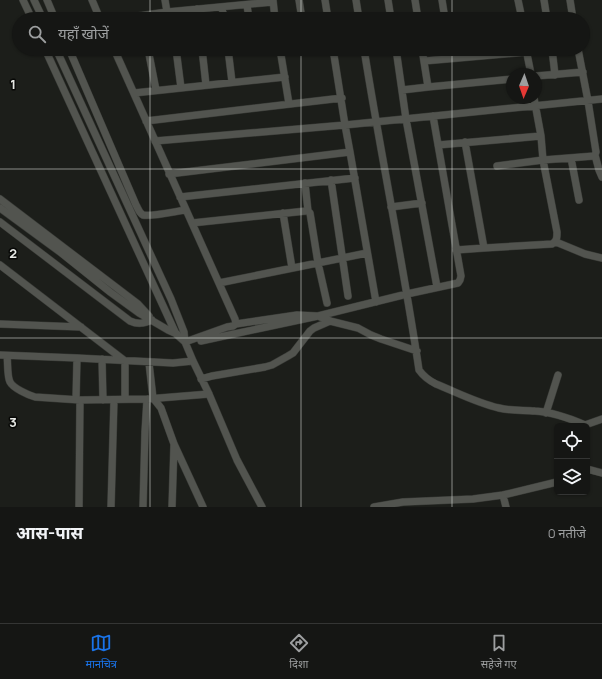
<!DOCTYPE html>
<html lang="hi">
<meta charset="utf-8">
<style>
body{margin:0;font-family:Manrope,"Noto Sans Devanagari",sans-serif;background:#222322;color:#f1f3f6}
.controls{position:absolute;right:12px;bottom:12px;display:grid;overflow:hidden;border-radius:6px;box-shadow:0 1px 3px #0004}
.controls button{width:36px;height:36px;display:grid;place-items:center;padding:0;border:0;border-bottom:1px solid #343534;background:#151614;color:#f1f3f6;font:20px sans-serif}
.compass{position:absolute;left:506px;top:68px;width:36px;height:36px;border-radius:50%;background:#151614;box-shadow:0 1px 3px #0004;rotate:182deg}
.list{margin:0;padding:0;list-style:none}
h2{display:flex;justify-content:space-between;align-items:center;height:52px;margin:0;padding:0 16px;font-size:17px}
h2 small{font-size:13px;font-weight:400;color:#9d9fa0}
.icon{flex:none;width:22px;height:22px;fill:none;stroke:currentColor;stroke-width:2;stroke-linecap:round;stroke-linejoin:round}
.map{position:relative;flex:none;width:602px;height:507px;overflow:hidden}
.search{position:absolute;background:#151614;box-shadow:0 1px 3px #0004;left:12px;right:12px;top:12px;height:44px;display:flex;align-items:center;gap:10px;box-sizing:border-box;padding:0 14px;border-radius:22px;color:#9d9fa0;font-size:15px}
.sheet{height:116px;background:#151614}
nav{display:flex;justify-content:space-around;align-items:center;box-sizing:border-box;height:56px;border-top:1px solid #343534;background:#151614;font-size:11px;color:#9d9fa0}
nav a{display:grid;justify-items:center;gap:2px}
nav .on{color:#1a73e8}
.map>svg:first-child{display:block}
</style>
<div class="map">
<svg width="602" height="507" viewBox="0 0 602 507">
<rect width="100%" height="100%" fill="#1c1e1a"/>
<g fill="none" stroke-linecap="round" stroke-linejoin="round">
<g stroke="#383a36" stroke-width="8">
<path id="minor" d="M23,0l9,19
M34,0l9,19
M47,0l8,19
M92,0l8,19
M165,0l2,12 106,-10
M273,0l2,19
M299,0l3,19
M325,0l3,19
M356,0l3,19
M388,0l3,19
M415,0l3,19
M442,0l3,19
M518,0l4,19
M544,0l3,19
M570,0l3,19
M247,5l2,14
M222,7l2,12
M197,9l1,10
M117,19l50,-7
M45,49l131,285 9,8
M56,49l115,250 13,33 1,10 8,19 16,33 28,66 25,47
M69,49l67,156c2,3 3,8 7,10 8,2 34,-4 43,-5
M114,49l121,270 1,5 -3,2 -6,1 -42,15
M148,49l8,41
M176,49l5,39
M202,49l4,36
M228,49l4,33
M254,49v3
M280,49l9,55
M333,49l12,76 5,27 26,150
M364,49c17,107 39,213 55,321 5,7 9,10 17,14 20,8 41,19 63,24 12,3 24,2 36,3 18,1 34,7 50,14l17,-6
M396,49l10,70 31,168
M422,49l6,38
M450,49l1,9
M526,49l5,25
M552,49l3,26
M424,61l103,-9
M536,76l47,-4
M402,90l26,-3 84,-8
M134,93l151,-16
M146,121l196,-23
M155,141l190,-16 257,-26
M465,142l19,106
M438,145l103,-9
M595,155l4,15 3,7
M571,158l8,42
M497,166l46,-6 51,-4 1,-1 1,-3 -8,-51 -10,-52
M169,174l181,-22
M331,180l17,116
M305,183l3,28
M180,197l175,-19
M0,199l138,105 11,12
M391,207l31,-4
M0,208l60,44 50,40 29,21 29,17 9,4
M283,213l9,55
M0,222l130,99c9,4 14,2 22,-1
M192,223l114,-12h2l2,2 8,50 9,40
M556,242l29,12 17,4
M456,250l28,-2 68,-4c5,-3 5,-6 5,-12l-14,-72 -2,-24 -7,-38
M0,265l125,96v38
M219,283l148,-30
M0,324l81,3
M236,324l61,-9 21,1 12,5 28,7 13,7 10,4 36,12
M201,341l117,-25 89,-22 51,-11 2,-3 1,-4 -28,-160
M0,355l77,3 96,5 20,-2
M7,356c1,7 0,20 3,26 3,6 18,13 25,15l45,3
M102,359l1,41
M149,363l4,35 8,10 13,36 29,63
M201,379l11,-3 53,-9 7,-2 16,-9 5,-3 17,-22 4,-3 16,-7
M76,399l1,-41
M546,413l12,-38
M587,469l15,4
M503,495l3,12
M79,507l1,-107 67,-1 62,-5
M111,507l3,-107
M143,507l2,-75 2,-33
M172,507l2,-62
M374,507l29,-5 70,-3 30,-4 54,-13"/>
</g>
<use href="#minor" stroke="#52544f" stroke-width="7"/>
</g>
<path fill="none" stroke="#e7e9e5" stroke-width="1" stroke-opacity="0.55" d="M150,0v19M301,0v19M452,0v19M150,49v458M301,49v458M452,49v458M0,169h602M0,338h602"/>
<g font-size="13" text-anchor="middle" font-weight="bold" fill="#e7e9e5" stroke="#070806" stroke-width="3" stroke-linejoin="round" paint-order="stroke">
<text x="13" y="89">1</text>
<text x="13" y="258">2</text>
<text x="13" y="427">3</text>
</g>
</svg>
<div class="controls">
<button><svg class="icon" aria-label="locate" viewBox="0 0 24 24"><circle cx="12" cy="12" r="6"/><path d="M12 2v4M12 18v4M2 12h4M18 12h4"/></svg></button>
<button><svg class="icon" aria-label="layers" viewBox="0 0 24 24"><path d="M12 4l9 5-9 5-9-5zM3 14l9 5 9-5"/></svg></button>
</div>
<svg class="compass" viewBox="-18 -18 36 36"><path d="M0-13l5 13h-10z" fill="#e53935"/><path d="M0 13l5-13h-10z" fill="#9d9fa0"/></svg>
<div class="search"><svg class="icon" aria-label="search" viewBox="0 0 24 24"><circle cx="10" cy="10" r="6"/><path d="M15 15l6 6"/></svg>यहाँ खोजें</div>
</div>
<section class="sheet">
<h2>आस-पास<small>0 नतीजे</small></h2>
<ul class="list">
</ul>
</section>
<nav>
<a class="on"><svg class="icon" aria-label="map" viewBox="0 0 24 24"><path d="M3 6l6-2 6 2 6-2v14l-6 2-6-2-6 2zM9 4v14M15 6v14"/></svg>मानचित्र</a>
<a><svg class="icon" aria-label="directions" viewBox="0 0 24 24"><path d="M12 3l9 9-9 9-9-9zM9 14v-3h6M13 9l2 2-2 2"/></svg>दिशा</a>
<a><svg class="icon" aria-label="saved" viewBox="0 0 24 24"><path d="M7 4h10v16l-5-4-5 4z"/></svg>सहेजे गए</a>
</nav>
